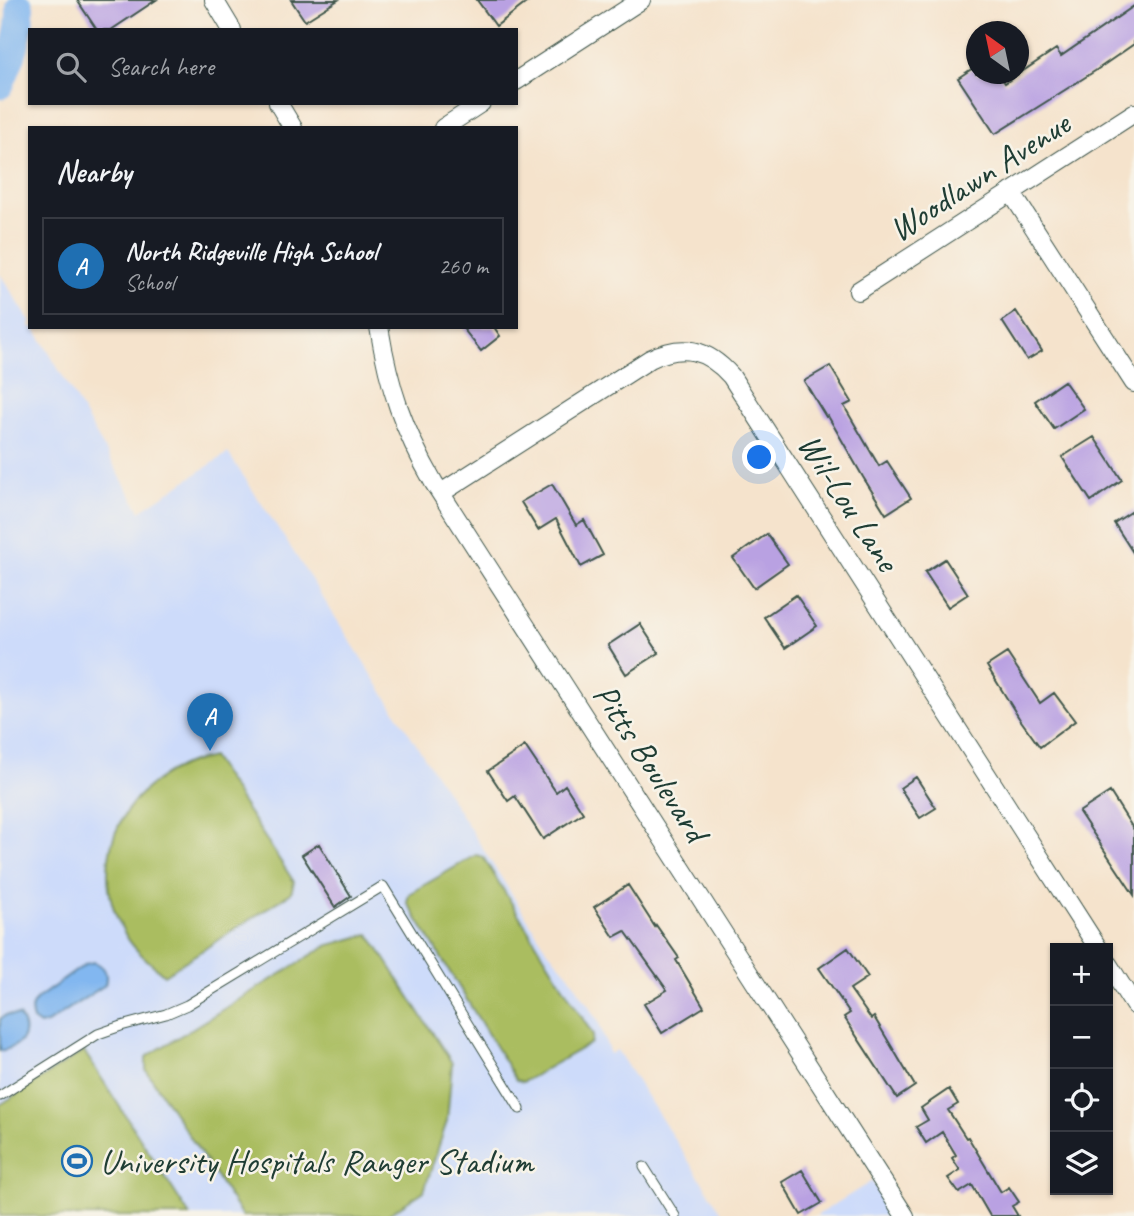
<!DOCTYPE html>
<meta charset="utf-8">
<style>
body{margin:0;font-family:Caveat,sans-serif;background:#242831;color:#f1f3f6}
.controls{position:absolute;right:21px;bottom:21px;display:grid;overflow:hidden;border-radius:0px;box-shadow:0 2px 5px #0004}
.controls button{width:63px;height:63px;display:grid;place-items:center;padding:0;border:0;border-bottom:2px solid #363941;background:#171b24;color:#f1f3f6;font:35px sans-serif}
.compass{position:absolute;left:966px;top:21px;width:63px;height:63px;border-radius:50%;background:#171b24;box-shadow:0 2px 5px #0004;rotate:327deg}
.you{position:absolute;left:760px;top:458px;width:24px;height:24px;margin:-18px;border:5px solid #fff;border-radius:50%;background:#1a73e8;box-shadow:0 0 0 10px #1a73e833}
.badge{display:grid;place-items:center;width:46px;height:46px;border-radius:50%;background:#1f6fb2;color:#fff;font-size:23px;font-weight:700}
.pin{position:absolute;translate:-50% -58px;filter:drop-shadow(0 2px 4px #0008)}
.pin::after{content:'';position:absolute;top:37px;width:24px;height:21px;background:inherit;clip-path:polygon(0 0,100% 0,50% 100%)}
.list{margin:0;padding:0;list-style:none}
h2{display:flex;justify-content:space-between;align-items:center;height:91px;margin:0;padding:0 28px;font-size:30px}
h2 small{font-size:23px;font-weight:400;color:#9ea1a6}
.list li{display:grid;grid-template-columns:46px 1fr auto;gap:21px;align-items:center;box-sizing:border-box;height:98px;margin:0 14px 14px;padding:0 14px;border:2px solid #363941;border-radius:0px}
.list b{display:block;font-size:26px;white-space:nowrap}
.list p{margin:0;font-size:23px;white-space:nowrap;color:#9ea1a6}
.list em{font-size:23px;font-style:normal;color:#9ea1a6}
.icon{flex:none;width:38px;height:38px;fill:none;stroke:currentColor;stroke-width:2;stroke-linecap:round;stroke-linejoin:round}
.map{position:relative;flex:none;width:1134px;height:1216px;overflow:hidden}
.search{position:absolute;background:#171b24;box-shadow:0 2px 5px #0004;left:28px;top:28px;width:490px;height:77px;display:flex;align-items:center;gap:18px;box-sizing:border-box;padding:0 24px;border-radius:0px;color:#9ea1a6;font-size:26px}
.panel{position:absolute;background:#171b24;box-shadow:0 2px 5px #0004;left:28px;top:126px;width:490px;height:203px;border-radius:0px}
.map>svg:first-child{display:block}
</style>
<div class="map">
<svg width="1134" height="1216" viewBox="0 0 1134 1216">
<rect width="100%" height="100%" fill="#f7f3e8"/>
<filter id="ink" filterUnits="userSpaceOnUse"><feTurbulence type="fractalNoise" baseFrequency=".0143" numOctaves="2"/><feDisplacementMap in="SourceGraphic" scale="14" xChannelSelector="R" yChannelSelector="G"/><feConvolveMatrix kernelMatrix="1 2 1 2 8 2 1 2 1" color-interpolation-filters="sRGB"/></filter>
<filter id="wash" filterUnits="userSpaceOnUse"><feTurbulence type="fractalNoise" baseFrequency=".00686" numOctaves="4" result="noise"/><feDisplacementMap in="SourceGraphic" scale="28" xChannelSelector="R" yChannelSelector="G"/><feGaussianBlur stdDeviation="1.57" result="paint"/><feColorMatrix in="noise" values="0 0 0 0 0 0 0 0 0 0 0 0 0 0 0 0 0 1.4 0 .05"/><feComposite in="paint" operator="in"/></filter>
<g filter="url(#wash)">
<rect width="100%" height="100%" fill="#f5e3cc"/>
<path fill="#cddbfa" d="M0,274l30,47v6h4l6,10 100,174 88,-58 65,98 255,400 21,24 29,45 12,34 7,-4 107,166h-724z
M872,1181l22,35h-78z"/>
<path fill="#aabd61" stroke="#647d4a" stroke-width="2" d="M212,757l82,125 -3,11 -127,82c-14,-13 -31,-25 -40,-43 -43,-77 5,-160 88,-175z
M476,855l7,2 110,178 -2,8 -68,39 -7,-2 -109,-178 2,-8z
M369,934l83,129 -5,58 -23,70 -38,25h-144l-96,-146v-13l180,-111z
M84,1051l106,165h-190v-111z"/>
<path fill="#82b7f0" stroke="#507a92" stroke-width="2" d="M94,962c11,5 14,11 11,23l-58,38 -7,2 -7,-5c-3,-10 -3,-14 5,-22l48,-34z
M6,1015l13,1c13,20 1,31 -19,35v-32z"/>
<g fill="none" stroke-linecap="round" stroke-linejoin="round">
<path stroke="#82b7f0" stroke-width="28" d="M0,85c11,-26 21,-49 20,-78"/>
</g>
<g id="blocks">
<path fill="#b9a1e2" d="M77,0h79l-45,30h-14z
M291,0h47l-33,21z
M477,0h53l-34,26z
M1134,6v38l-39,27 -100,63 -37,-56 18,-12v8h23l6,9 51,-34 5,7z
M1016,311l26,40 -15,9 -25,-39z
M462,327h32l6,9 -19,15z
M830,366l22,36 -8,4 35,60 8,-5 24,37 -25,16 -23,-37 -35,-61 -2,1 -22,-36z
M1064,381l20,28 -30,20 -19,-28z
M1094,437l28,43 -31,21 -29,-44z
M552,484l24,41 8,-5 19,35 -22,12 -25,-48 -18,11 -17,-28z
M1134,510v44l-20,-31z
M767,534l21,30 -34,24 -21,-30z
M945,559l23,35 -20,13 -23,-35z
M796,595l21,31 -32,22 -21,-31z
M640,624l19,29 -33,21 -18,-29z
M1007,653l33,50 14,-10 21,28 -35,26 -21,-29 -32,-52z
M525,746l31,46 9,-7 18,28 -40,26 -28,-43 -7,5 -20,-30z
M916,777l20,31 -16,10 -20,-30z
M1110,792l24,38v65l-55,-83z
M319,844l32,52 -16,11 -33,-52z
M628,885l27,42 1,-2 23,33 -3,2 28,47 -42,26 -18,-29 23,-14 -42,-59 -11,6 -20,-30z
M848,948l20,29 -18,12 21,30 3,-2 41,69 -18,12 -53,-81 6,-4 -31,-45z
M949,1089l9,15 -10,6 18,28 2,-1 33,55 8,-5 10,15 -7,4 6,10h-28l-18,-31 -13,8 -11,-15 12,-8 -8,-12 4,-3 -14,-23 -16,11 -10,-16 12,-7 -7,-12z
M802,1170l20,33 -21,12 -19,-33z"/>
</g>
</g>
<g filter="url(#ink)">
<use href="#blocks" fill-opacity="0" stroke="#3f564b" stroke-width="2"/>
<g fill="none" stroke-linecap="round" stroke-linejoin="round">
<g stroke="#3f564b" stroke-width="11">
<path id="lane" d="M0,1096l98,-62 23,-8 45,-12 21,-9 196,-119 137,223
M644,1167l31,49"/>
</g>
<g stroke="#3f564b" stroke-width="20">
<path id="street" d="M214,0l18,30
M516,81l125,-81
M278,103l15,25
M443,128l38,-25
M1011,192l123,191
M858,291l276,-178
M379,327c10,61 24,102 55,156l471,733
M441,493l209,-134c33,-16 57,-10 81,17l367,572
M1108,964l26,41"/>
</g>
<use href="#lane" stroke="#fff" stroke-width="9"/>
<use href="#street" stroke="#fff" stroke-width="18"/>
</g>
</g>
<defs>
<g id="stadium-ring" transform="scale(1.575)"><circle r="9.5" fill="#f7f3e8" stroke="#1f6fb2" stroke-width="1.5"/><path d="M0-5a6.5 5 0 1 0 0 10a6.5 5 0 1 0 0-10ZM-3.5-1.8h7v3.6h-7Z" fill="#1f6fb2"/></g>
</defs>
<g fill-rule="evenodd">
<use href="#stadium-ring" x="77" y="1161"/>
</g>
<g text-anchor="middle" stroke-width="5" stroke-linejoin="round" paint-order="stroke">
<g font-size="35" fill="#1f3d34" stroke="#f7f3e8">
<text transform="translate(979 176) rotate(-33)" y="12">Woodlawn Avenue</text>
<text transform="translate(849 502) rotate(57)" y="12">Wil-Lou Lane</text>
<text transform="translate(651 762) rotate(57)" y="12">Pitts Boulevard</text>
</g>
<g font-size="35" fill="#1f3d34" stroke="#f7f3e8" text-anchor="start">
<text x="100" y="1173">University Hospitals Ranger Stadium</text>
</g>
</g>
</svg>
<div class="controls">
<button>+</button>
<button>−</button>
<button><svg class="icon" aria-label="locate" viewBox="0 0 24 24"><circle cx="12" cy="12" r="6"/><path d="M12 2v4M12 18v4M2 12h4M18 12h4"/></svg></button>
<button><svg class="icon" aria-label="layers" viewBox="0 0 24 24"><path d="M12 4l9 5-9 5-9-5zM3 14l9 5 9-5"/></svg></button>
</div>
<svg class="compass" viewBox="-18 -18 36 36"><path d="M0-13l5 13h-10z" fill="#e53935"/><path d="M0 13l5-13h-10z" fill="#9ea1a6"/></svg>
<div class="you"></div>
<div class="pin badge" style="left:210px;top:751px">A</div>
<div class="search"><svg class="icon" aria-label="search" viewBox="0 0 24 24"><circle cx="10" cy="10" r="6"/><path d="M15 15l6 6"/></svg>Search here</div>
<section class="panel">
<h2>Nearby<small></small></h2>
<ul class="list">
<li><span class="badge">A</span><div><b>North Ridgeville High School</b><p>School</p></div><em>260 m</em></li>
</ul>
</section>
</div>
